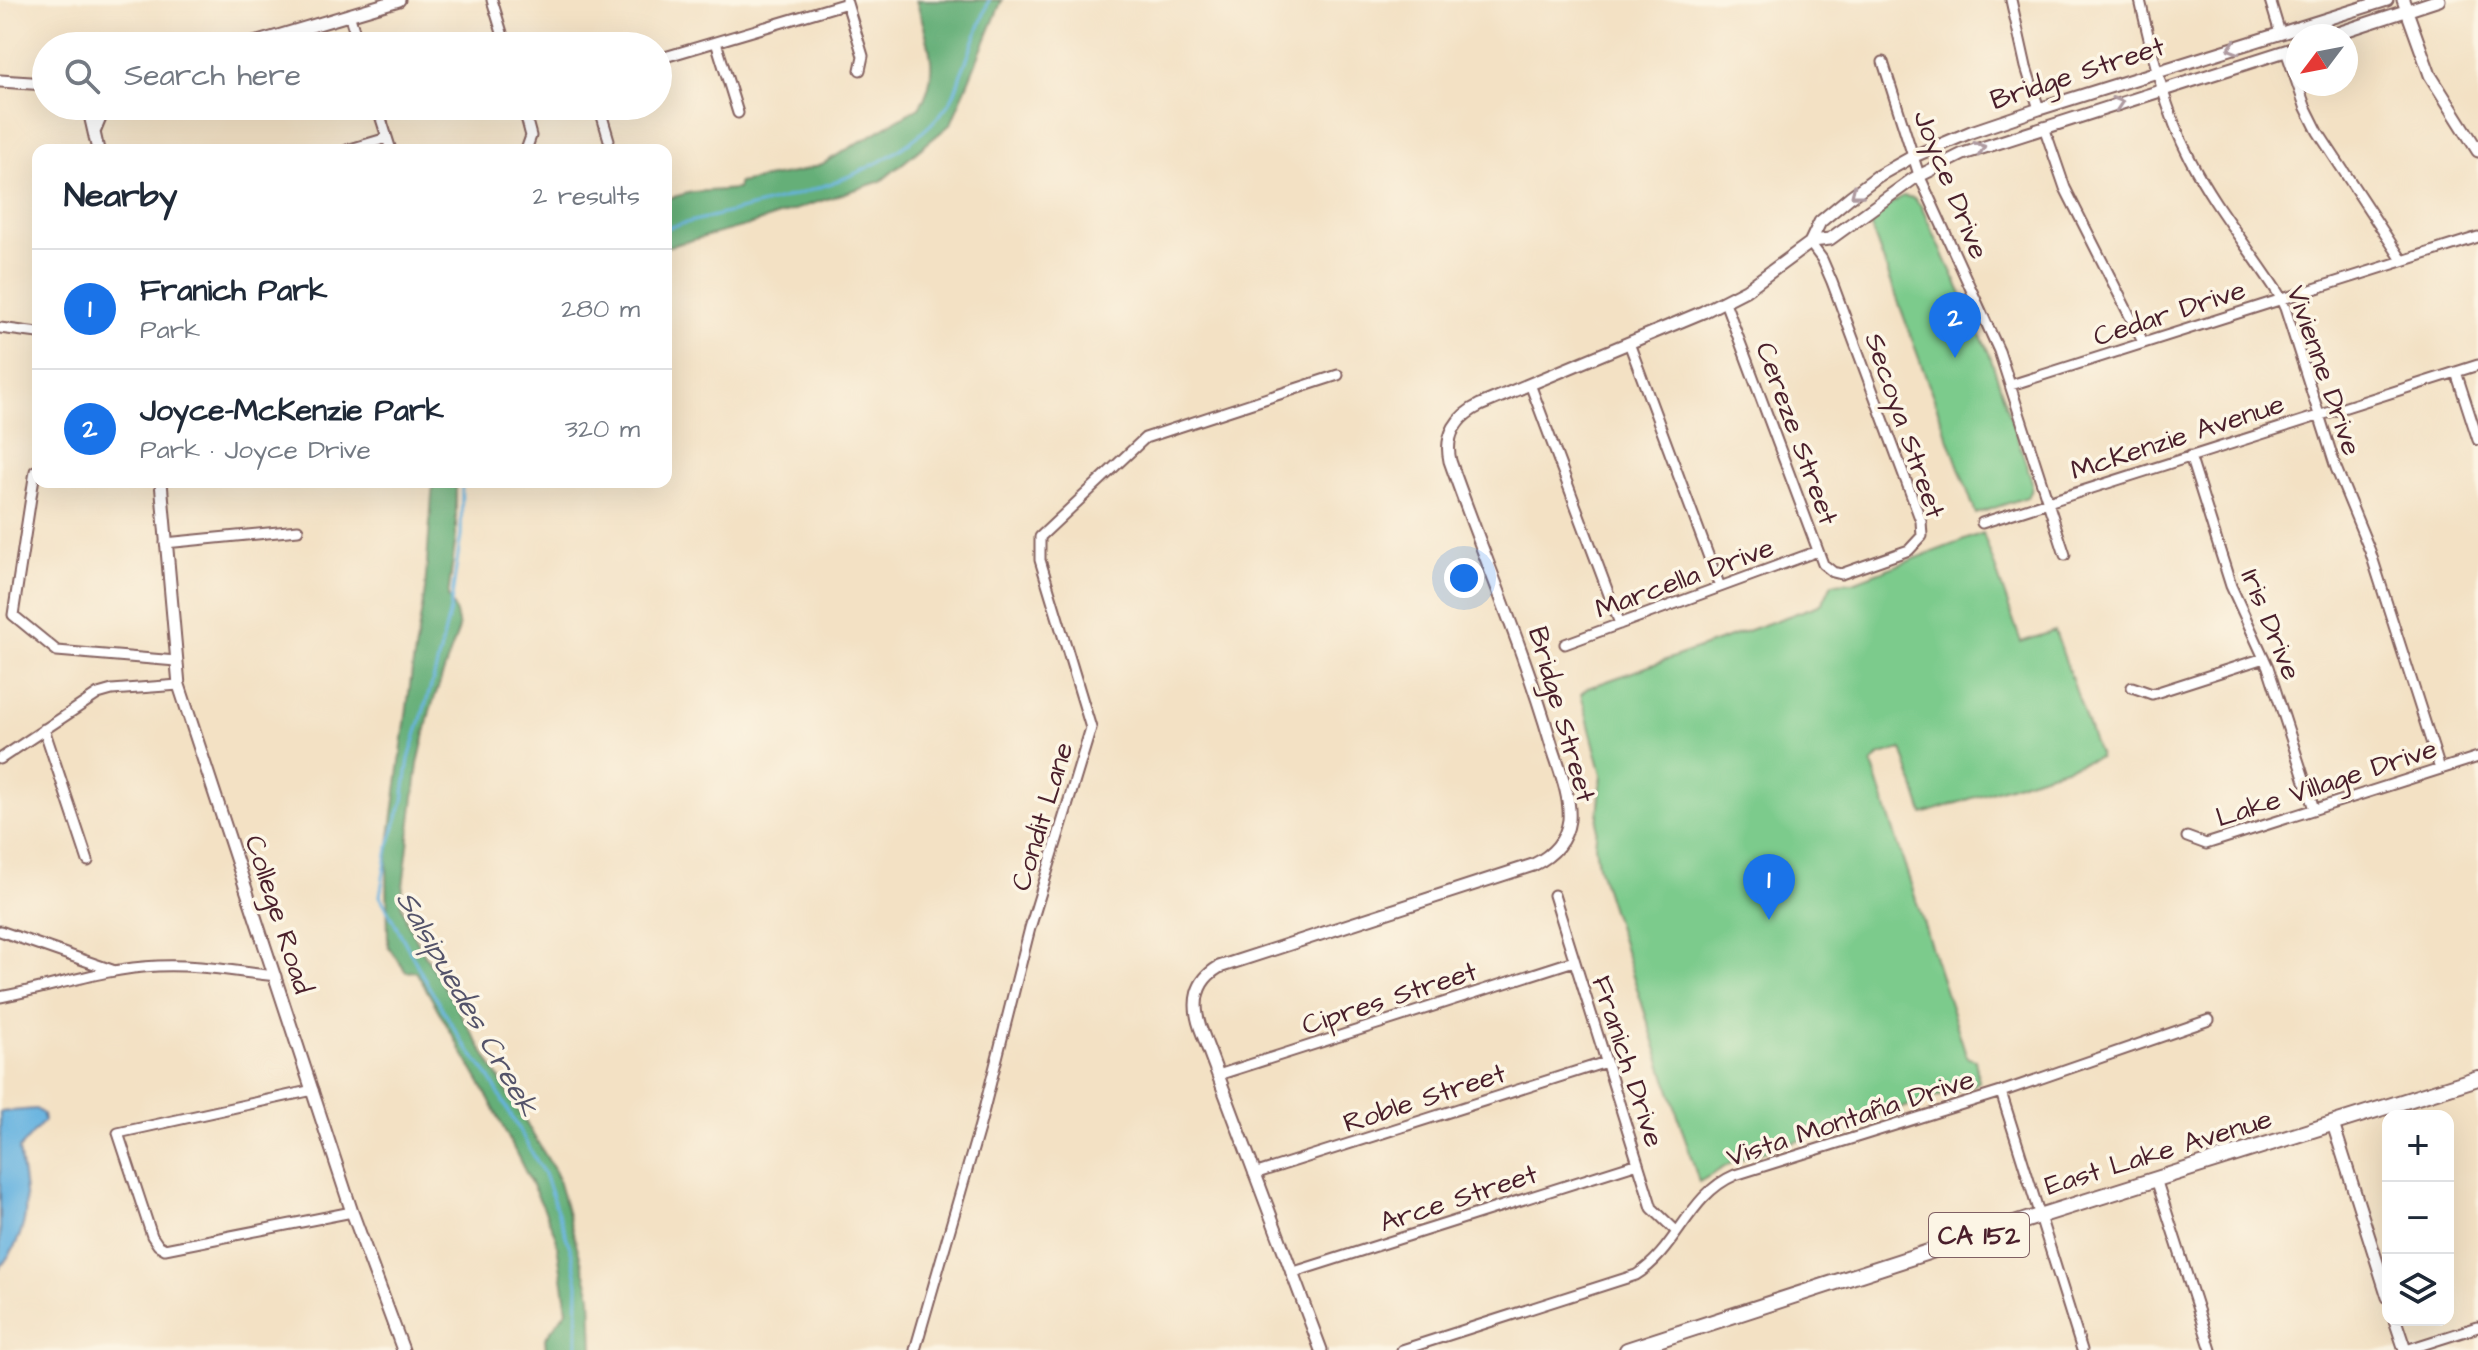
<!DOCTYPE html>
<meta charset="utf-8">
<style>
body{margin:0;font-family:"Architects Daughter",sans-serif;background:#f2f2f3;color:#1f2937}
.controls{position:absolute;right:24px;bottom:24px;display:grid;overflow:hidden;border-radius:16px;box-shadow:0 8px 32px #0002}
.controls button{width:72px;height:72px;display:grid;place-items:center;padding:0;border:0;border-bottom:2px solid #e0e1e3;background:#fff;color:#1f2937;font:40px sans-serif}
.compass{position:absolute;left:2286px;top:24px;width:72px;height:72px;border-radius:50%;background:#fff;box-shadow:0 8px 32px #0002;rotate:238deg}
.you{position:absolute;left:1464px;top:578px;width:28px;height:28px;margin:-20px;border:6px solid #fff;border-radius:50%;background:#1a73e8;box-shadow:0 0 0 12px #1a73e833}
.badge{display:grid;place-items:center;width:52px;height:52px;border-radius:50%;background:#1a73e8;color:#fff;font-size:26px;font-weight:700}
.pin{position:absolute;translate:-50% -66px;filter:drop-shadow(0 2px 4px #0008)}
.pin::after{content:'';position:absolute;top:42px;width:28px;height:24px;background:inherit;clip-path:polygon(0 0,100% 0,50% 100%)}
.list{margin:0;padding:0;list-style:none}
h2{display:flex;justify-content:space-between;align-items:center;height:104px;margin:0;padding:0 32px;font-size:34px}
h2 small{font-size:26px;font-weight:400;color:#747a83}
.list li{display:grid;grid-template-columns:52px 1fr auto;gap:24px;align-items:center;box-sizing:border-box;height:120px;padding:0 32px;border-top:2px solid #e0e1e3}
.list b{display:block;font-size:30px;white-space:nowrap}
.list p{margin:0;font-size:26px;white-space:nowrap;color:#747a83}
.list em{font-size:26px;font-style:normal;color:#747a83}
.icon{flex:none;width:44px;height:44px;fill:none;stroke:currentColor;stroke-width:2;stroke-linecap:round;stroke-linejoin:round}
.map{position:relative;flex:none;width:2478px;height:1350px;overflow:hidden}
.search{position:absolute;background:#fff;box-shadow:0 8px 32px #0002;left:32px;top:32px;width:640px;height:88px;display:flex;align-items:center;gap:20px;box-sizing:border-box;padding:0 28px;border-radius:44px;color:#747a83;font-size:30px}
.panel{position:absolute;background:#fff;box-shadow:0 8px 32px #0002;left:32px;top:144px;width:640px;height:344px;border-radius:16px}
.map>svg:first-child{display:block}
</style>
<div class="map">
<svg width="2478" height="1350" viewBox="0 0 2478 1350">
<rect width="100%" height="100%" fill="#fcf5e5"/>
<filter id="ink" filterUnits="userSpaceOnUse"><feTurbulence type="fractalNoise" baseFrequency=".0125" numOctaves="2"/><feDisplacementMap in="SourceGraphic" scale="16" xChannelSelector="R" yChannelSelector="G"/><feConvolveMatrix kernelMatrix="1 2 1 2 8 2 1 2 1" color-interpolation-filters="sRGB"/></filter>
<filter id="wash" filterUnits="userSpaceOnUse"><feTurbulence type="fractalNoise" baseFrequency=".006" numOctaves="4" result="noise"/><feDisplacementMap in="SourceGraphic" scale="32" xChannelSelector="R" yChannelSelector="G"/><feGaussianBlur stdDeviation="1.8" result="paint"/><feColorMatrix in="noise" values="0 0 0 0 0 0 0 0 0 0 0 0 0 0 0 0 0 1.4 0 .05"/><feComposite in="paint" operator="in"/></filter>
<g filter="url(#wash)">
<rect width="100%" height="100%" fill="#f3e1c4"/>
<path fill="#7ccb8c" stroke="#63755c" stroke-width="2" d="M1903,196l11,2 7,8 68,147 43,129 -1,10 -4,5 -51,17 -108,-295z
M1983,533l38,109 34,-11 44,126 -176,57 -21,-65 -22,6 -8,9 94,290 3,4 6,2 4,21 -5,4 -239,76 -36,21 -101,-316 -3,-20 7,-71 -21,-81 7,-6 231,-83 4,-3 9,-19 21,-1z"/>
<path fill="#65af78" stroke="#586752" stroke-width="2" d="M916,0h86l-51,124 -70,57 -132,44 -83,22v-48l26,-7 46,-3v-6l60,-11 24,-8 97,-57c24,-33 7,-73 -3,-107z
M433,482h23v54l-8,60 8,17 3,15 -29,83 -12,53 -17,139 6,19 17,31 132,220 35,122 2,55h-47l-1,-12 22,-28 -11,-73 -11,-26 -56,-112 -73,-128 -10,1 -18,-26 -1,-86 25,-190 13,-80z"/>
<path fill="#66b3e0" stroke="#586986" stroke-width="2" d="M36,1109l7,5 1,7 -25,28c7,51 16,75 -19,119v-156z"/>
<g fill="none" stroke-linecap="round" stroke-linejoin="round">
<path stroke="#66b3e0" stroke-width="3" d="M666,228c93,-25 224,-42 284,-126 5,-7 8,-19 11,-28 10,-24 19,-49 28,-74
M462,482l-1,53 -11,75 -15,63 -26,86 -6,42 -15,47 -8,48 48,89 34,56 28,37 54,96 28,79 6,31 -1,66"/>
</g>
</g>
<g filter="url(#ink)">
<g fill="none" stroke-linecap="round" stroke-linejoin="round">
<g stroke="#856361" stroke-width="13">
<path id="minor" d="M492,0l14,46
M846,0l17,56 -3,14
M2011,0l15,67 13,42
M2140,0c12,53 25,111 50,159 24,47 59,89 88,134l7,15 51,160 34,83 70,218
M2270,0l10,33
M349,14l10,32
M716,42l22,71
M2286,51l19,55 13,26 84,128
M658,59l189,-56
M1883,62l36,113 80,176 66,204
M377,106l14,44
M523,106l8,30 -5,14
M599,106l10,34
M2044,127l21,61 78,154
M347,150l40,-12
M1725,302l98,262 10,8 8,2 68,-24 13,-14 -1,-15 -89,-239 -10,-23 -12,-16
M0,328l38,5
M1629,343l91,244
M2456,372l22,68
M1530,384l90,240
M2011,385l467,-148
M2190,456l41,130 37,81 46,142
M35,471l-22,144 44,36 119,10
M1982,523l496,-158
M165,543l133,-13
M1565,644l253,-93
M2132,687l20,7 112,-36
M44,729l44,132
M0,759l98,-65 14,-4 67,-5
M2187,837l19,7 272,-87
M1554,895l98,313 24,23
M0,931l112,39
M0,997c53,-10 104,-29 158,-31 39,-2 79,6 118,10
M1218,1075l356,-114
M313,1090l-195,43 34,103 6,9 7,4 187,-37
M2001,1092l81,258
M1254,1174l352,-112
M2156,1179l55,171
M1291,1273l347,-110
M915,1350l65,-225 50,-197 61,-200 -51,-168v-23l105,-99 193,-63
M1402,1350l234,-75c42,-26 52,-80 99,-100l266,-83 208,-72
M2406,1350l72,-23"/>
</g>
<g stroke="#856361" stroke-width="15">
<path id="tertiary" d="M2403,0l27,75 48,76
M2329,36l110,-36
M244,46l155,-46
M0,81l46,3
M88,106l10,44
M95,130l10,-24
M1812,241l18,-2 83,-60 50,-25 335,-107
M161,482l18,203 173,527 51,138
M2333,1124l55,173
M2395,1320l10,30
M1321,1350l-121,-323c-8,-24 -5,-46 19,-60l314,-102c19,-9 33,-23 36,-45 2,-25 -11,-54 -18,-77 -28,-96 -68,-188 -101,-282 -6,-26 7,-45 30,-56l223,-93 43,-22 64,-47 10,-21 30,-25 28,-21 34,-19 59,-25 68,-23 348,-109"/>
</g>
<g stroke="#856361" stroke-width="18">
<path id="primary" d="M1627,1350l412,-134 439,-138"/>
</g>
<use href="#minor" stroke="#fff" stroke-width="9"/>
<use href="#tertiary" stroke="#fff" stroke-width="11"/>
<use href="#primary" stroke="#fff" stroke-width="14"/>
</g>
<defs><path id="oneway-chevron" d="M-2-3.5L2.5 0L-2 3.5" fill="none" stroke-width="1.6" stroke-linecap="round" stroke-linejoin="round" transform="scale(2)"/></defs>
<g stroke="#ae9aa0">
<use href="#oneway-chevron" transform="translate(2233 48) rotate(162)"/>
<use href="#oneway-chevron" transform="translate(2118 103) rotate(-18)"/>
<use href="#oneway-chevron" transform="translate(1980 148) rotate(-19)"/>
<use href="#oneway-chevron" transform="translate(1856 193) rotate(142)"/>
</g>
</g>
<g text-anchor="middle" stroke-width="7" stroke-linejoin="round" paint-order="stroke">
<rect fill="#fcf5e5" stroke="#7f5f63" stroke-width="2" x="1929" y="1213" width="100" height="44" rx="6"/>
<g font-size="26" font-weight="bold" fill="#4a1f2b">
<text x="1979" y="1244">CA 152</text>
</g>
<g font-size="28" fill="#4a1f2b" stroke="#fcf5e5">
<text transform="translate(2077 72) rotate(-18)" y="10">Bridge Street</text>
<text transform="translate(1952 184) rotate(68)" y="10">Joyce Drive</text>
<text transform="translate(2169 312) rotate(-18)" y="10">Cedar Drive</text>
<text transform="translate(2325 370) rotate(71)" y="10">Vivienne Drive</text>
<text transform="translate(1906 425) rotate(71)" y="10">Secoya Street</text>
<text transform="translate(1798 433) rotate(70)" y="10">Cereze Street</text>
<text transform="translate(2177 436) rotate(-18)" y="10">McKenzie Avenue</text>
<text transform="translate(1684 577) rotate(-20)" y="10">Marcella Drive</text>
<text transform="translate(2272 624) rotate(68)" y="10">Iris Drive</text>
<text transform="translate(1563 714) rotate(74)" y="10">Bridge Street</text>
<text transform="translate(2326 782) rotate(-18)" y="10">Lake Village Drive</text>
<text transform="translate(1041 816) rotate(-73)" y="10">Condit Lane</text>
<text transform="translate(280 914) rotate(72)" y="10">College Road</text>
<text transform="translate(1389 997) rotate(-18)" y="10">Cipres Street</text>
<text transform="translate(1629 1061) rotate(72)" y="10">Franich Drive</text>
<text transform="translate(1424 1097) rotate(-18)" y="10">Roble Street</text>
<text transform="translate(1850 1117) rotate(-18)" y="10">Vista Montaña Drive</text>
<text transform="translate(2158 1151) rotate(-17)" y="10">East Lake Avenue</text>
<text transform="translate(1458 1197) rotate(-18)" y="10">Arce Street</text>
</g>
<g font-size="30" font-style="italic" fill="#54536a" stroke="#fcf5e5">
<text transform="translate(468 1003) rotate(60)" y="10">Salsipuedes Creek</text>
</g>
</g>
</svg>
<div class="controls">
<button>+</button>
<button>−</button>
<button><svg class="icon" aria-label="layers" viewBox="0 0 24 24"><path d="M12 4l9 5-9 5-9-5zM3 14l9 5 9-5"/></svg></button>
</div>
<svg class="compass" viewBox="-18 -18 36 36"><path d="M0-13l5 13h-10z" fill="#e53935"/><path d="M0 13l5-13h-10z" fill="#747a83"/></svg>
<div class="you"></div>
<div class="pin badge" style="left:1769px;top:920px">1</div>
<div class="pin badge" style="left:1955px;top:358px">2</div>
<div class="search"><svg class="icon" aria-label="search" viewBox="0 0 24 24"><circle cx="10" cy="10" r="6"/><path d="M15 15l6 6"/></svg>Search here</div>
<section class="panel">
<h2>Nearby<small>2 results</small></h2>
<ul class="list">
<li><span class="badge">1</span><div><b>Franich Park</b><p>Park</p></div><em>280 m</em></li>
<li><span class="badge">2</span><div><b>Joyce-McKenzie Park</b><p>Park · Joyce Drive</p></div><em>320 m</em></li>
</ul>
</section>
</div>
